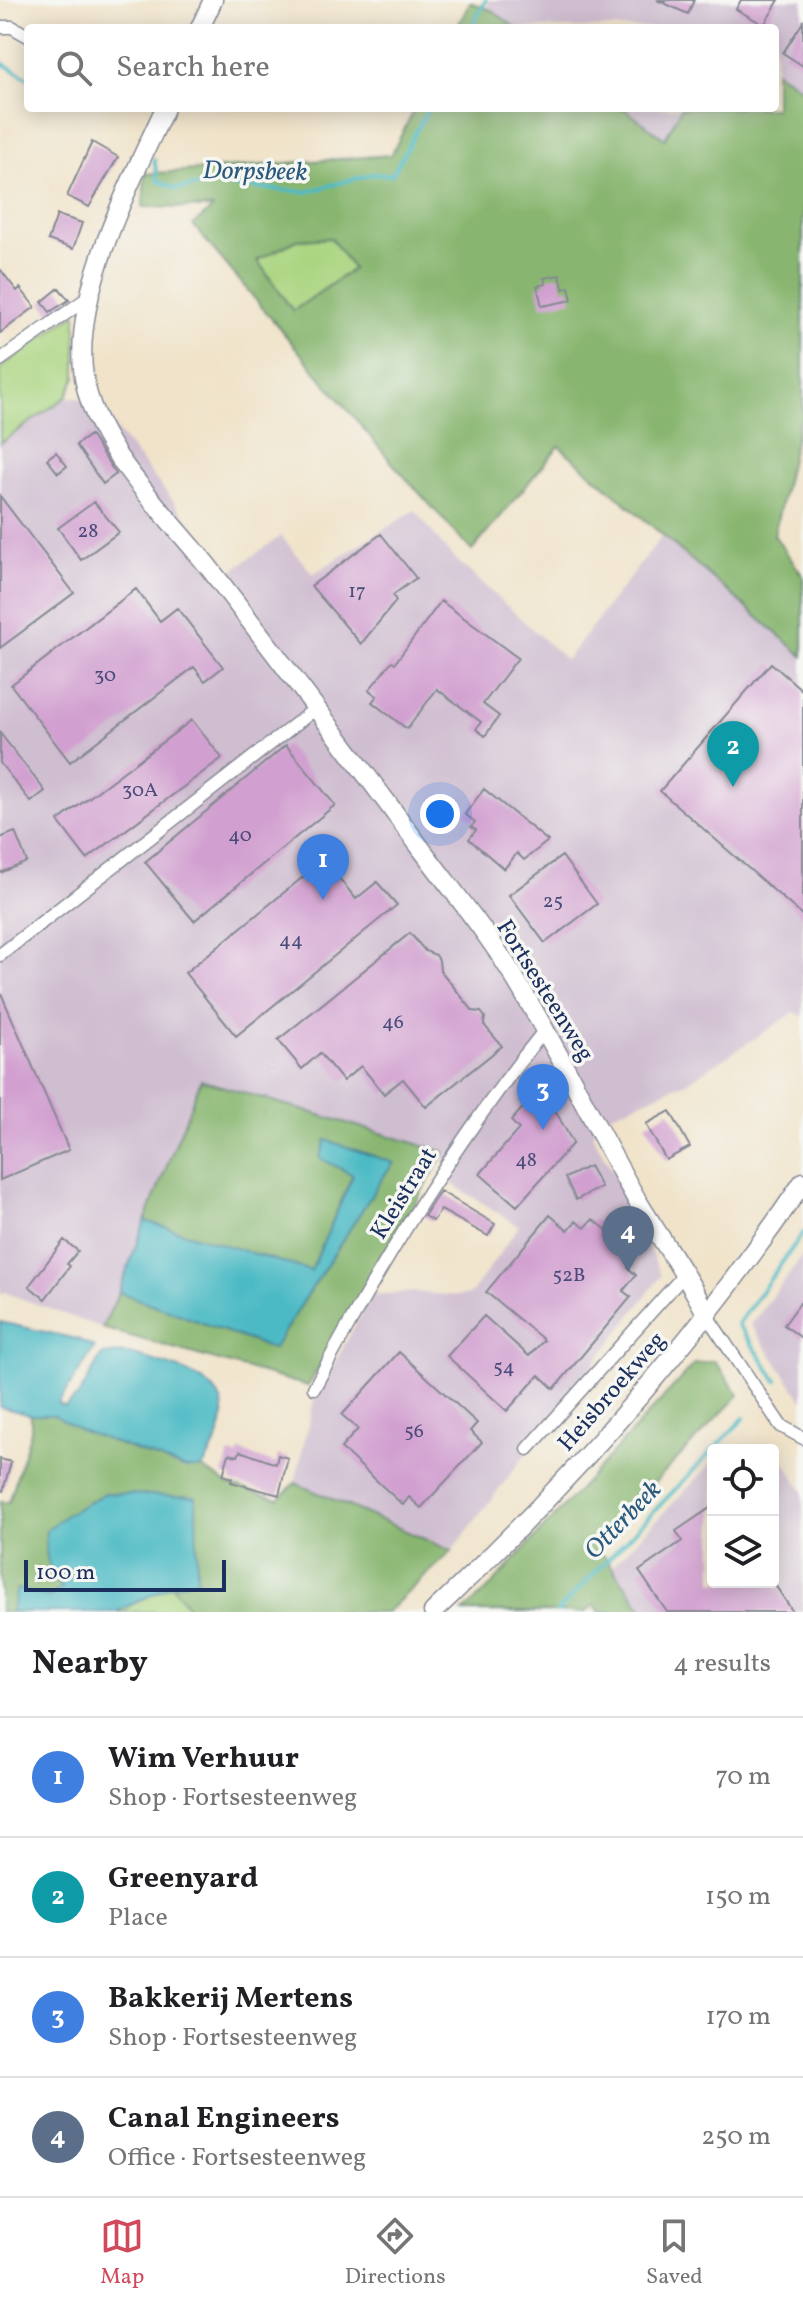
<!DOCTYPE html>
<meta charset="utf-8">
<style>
body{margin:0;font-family:Vollkorn,serif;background:#f6f6f6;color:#202124}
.controls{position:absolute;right:24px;bottom:24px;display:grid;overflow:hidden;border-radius:8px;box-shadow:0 4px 20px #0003}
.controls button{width:72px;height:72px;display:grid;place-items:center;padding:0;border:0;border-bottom:2px solid #e0e0e0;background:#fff;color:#202124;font:40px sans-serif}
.scale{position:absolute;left:24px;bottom:20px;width:202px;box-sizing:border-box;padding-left:8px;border:4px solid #1b2f5e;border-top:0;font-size:22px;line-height:28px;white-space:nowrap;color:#1b2f5e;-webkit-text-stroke:6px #f6f6f2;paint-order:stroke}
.you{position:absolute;left:440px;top:814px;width:28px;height:28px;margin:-20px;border:6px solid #fff;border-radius:50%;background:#1a73e8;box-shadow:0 0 0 12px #1a73e833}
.badge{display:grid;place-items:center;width:52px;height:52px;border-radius:50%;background:#d1495b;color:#fff;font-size:26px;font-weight:700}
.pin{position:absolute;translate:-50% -66px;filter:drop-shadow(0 2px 4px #0008)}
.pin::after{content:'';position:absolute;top:42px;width:28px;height:24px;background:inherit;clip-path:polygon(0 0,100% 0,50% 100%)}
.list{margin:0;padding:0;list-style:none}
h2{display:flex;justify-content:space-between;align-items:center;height:104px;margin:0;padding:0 32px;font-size:34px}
h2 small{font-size:26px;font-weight:400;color:#757577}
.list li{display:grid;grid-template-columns:52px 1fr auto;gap:24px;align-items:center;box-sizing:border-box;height:120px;padding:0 32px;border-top:2px solid #e0e0e0}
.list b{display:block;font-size:30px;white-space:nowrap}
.list p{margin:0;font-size:26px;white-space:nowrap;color:#757577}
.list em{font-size:26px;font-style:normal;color:#757577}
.icon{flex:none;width:44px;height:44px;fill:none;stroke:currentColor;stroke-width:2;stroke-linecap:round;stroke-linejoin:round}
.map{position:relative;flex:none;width:803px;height:1612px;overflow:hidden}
.search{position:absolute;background:#fff;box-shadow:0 4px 20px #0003;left:24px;right:24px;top:24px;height:88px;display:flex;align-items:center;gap:20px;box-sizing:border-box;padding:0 28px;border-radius:8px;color:#757577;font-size:30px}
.sheet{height:584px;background:#fff}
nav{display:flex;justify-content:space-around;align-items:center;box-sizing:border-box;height:112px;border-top:2px solid #e0e0e0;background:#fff;font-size:22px;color:#757577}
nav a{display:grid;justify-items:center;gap:4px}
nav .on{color:#d1495b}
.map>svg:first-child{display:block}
</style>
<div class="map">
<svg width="803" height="1612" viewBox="0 0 803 1612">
<rect width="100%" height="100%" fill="#f6f6f2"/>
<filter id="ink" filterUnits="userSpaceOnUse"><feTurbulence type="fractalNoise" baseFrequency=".0125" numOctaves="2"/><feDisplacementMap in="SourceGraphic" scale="16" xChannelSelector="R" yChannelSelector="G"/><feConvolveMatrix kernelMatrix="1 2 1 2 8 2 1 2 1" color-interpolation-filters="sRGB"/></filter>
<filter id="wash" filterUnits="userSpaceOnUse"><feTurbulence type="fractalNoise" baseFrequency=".006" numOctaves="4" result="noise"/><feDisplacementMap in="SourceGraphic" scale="32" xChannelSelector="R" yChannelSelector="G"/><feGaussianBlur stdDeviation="1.8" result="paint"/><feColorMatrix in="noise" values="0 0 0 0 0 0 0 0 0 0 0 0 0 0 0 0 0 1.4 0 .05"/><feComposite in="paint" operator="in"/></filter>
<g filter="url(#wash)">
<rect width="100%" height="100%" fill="#f0e3c9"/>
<path fill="#cfbdd0" d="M490,0h313v89l-28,-18v-43h-258l-30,-22z
M624,108h57l-16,31z
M66,397l36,3 15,31 113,141 51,-36 32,38 102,-64 33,42 118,108 96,-124 141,120v361l-8,-5 -104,68 -81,35 -18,19 37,66 32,76 -209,275 -157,-68 19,-83 58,-105 42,-3 43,4 14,-2 48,-68 -75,-47 1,-27 -243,-72 -57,141 -26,71 -17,36 -98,-36 -4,3v-852z
M803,1255v146l-52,-76z
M778,1452l25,39v121h-159l-32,-46 101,-104v120h60v-126z"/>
<path fill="#abd581" stroke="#638270" stroke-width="2" d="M331,238l22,31 -60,42 -36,-51 40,-20z
M76,313v64l-10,20 -66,46v-75z
M172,1585l20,27h-76z"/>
<path fill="#88b66f" stroke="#527266" stroke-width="2" fill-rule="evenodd" d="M470,2l23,9 23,17h-59z
M775,71l28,18v329l-4,5 -25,112 29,41v80l-244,-210 -87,105 -78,-86 -201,-240 20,-17 -70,-1 2,-33 246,-19 24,-47h208l42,31 16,-31h94zM331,238l22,31 -60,42 -36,-51 40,-20z
M201,1080l244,72 -137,234 -206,-58 17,-36 154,57 112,-175 9,-11 -68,-22 27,33 -42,97 -166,-50z
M715,1361l24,34 -144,149 50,68h-45l-6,-7 -8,7h-123l24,-22 207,-226z
M31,1415h22l10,3 17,12 104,38h18l27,17 50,14 16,-16 157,68 -65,61h-195l-20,-27 -119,-8 9,11 -13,10 -32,-9 -6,23h-11v-110h9l22,-71z"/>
<path fill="#4cbac4" stroke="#347491" stroke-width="2" d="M326,1140l68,23 -9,11 -112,175 -154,-57 26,-71 166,50 42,-96 -33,-17z
M0,1322l77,17 18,8 -37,57 7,3 14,-12 22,-39c19,-7 41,1 60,7 67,19 79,46 41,105h-18l-104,-38 -26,-15h-23l-31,-8z
M105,1493l91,4 1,83 -25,5 -56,27h-105l6,-23 32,8 13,-9c-16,-21 -17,-32 -16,-58l21,-16z"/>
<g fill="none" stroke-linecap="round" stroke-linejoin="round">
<path stroke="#4cbac4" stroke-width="4" d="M471,28l15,-28
M0,62l28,16
M154,159l4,22 19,8 31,-5 98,8 67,-18 19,1 37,-67
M777,1381l-39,-57 65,-91
M713,1450l31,-32
M557,1612l156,-162"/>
</g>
<g id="blocks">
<path fill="#d2a0d0" d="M657,0h37l-6,14z
M741,0h38l-15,25 -28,-16z
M803,22v44l-20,-13z
M92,142l26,15 -29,50 -22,-11z
M57,215l25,8 -9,26 -25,-9z
M0,269l17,22 3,-3 15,19 -35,26z
M560,275l3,14 6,-2 3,13 -30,6 -5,-20 9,-2 -2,-6z
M59,288l10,12 -19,12 -8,-10z
M90,435l26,39 -13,10 -27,-39z
M56,452l11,14 -9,7 -11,-14z
M0,496l74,97 -74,55z
M94,502l25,30 -38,28 -23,-32z
M381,534l35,44 -23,17 3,6 -35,43 -50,-58z
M136,589l24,32 17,-13 46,59 -18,14 -11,-14 -124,95 -59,-77z
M441,601l77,57 -35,46 16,12 -14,20 -9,-7 5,-7 -44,-33 -30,40 -35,-27 5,-6 -8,-6 23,-29 3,2z
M771,663l32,28v225l-143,-125z
M192,720l30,38 -135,101 -29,-38z
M0,733l45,58 -14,11 -31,-39z
M286,745l49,60 -141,116 -49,-59z
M484,789l64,52 -24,19 -7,-7 -13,16 -35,-30 7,-9 -5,-3 4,-5 -10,-8z
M15,832l12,30 -27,11v-35z
M562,856l35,48 -52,39 -36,-48z
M324,860l32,39 21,-17 20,23 -161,131 -51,-63z
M410,933l15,18 11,4 3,5 1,10 33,41 8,1 4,5 -1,8 18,21 -76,61 -23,-28 -19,15 -23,-28 -18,15 -23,-28 -18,16 -24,-29z
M0,991l69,159 -69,30z
M542,1086l31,57 -56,63 -37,-32 39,-45 -8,-8z
M670,1111l20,36 -24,13 -20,-36z
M589,1166l12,21 -25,13 -11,-22z
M440,1191l55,33 -7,12 -47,-26 -8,11 -9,-5z
M550,1215l18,15 8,-9 9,7 8,-9 30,24 9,21 -4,4 8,7 -13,16 8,6 -77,92 -15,-14 -32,36 -60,-55 37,-40 45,40 15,-16 -58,-48z
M64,1240l14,11 -11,13 3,2 -25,33 -16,-13z
M803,1299v40l-19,-14z
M399,1352l78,71 -7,8 12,11 -61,66 -12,-11 -6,8 -62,-57 17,-19 -16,-14z
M240,1451l36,13 2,-9 10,3 -9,37 -48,-13 1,-4 -9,-3 6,-21 9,2z
M0,1459l11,3 -8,29 -3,-1z
M713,1506v76h60l20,30h-126l-28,-41 43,-30 -6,-10z"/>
</g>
</g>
<g filter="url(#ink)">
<use href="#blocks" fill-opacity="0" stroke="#868994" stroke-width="2"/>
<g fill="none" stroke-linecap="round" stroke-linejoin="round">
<g stroke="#868994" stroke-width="15">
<path id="street" d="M0,27h12l16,9
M0,360l89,-63
M0,955l315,-246
M707,1316l74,110 22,12
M314,1388c67,-125 141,-247 230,-357
M528,1449l156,-174"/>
</g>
<g stroke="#868994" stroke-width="21">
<path id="secondary" d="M200,28l13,-28
M165,108c-34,74 -94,187 -81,269 11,71 79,133 123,188 71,92 141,185 210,278 33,45 72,91 100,139 43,71 79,146 120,218 23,39 51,75 70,116
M433,1612c138,-130 264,-273 370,-430"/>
</g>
<use href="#street" stroke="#fff" stroke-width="12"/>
<use href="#secondary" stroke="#fff" stroke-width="18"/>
</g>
</g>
<g text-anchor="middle" stroke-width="7" stroke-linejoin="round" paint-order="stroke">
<g font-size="20" fill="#494b7a">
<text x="88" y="537">28</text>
<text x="357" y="597">17</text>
<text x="105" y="681">30</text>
<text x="140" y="796">30A</text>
<text x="240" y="841">40</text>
<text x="553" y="907">25</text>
<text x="291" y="946">44</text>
<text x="393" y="1028">46</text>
<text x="526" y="1166">48</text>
<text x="569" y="1281">52B</text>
<text x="504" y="1373">54</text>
<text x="414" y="1437">56</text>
</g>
<g font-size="24" fill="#1b2f5e" stroke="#f6f6f2">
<text transform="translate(546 990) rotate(58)" y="8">Fortsesteenweg</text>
<text transform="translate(403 1193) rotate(-58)" y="8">Kleistraat</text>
<text transform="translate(611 1391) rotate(-49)" y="8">Heisbroekweg</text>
</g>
<g font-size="26" font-style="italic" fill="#2a597d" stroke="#f6f6f2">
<text transform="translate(255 170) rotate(1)" y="9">Dorpsbeek</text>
<text transform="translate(622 1519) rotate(-46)" y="9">Otterbeek</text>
</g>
</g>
</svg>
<div class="controls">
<button><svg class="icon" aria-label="locate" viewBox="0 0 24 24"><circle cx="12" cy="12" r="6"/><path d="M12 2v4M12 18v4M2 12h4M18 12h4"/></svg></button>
<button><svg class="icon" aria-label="layers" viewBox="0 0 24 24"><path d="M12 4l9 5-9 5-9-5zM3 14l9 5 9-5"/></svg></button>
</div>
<div class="scale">100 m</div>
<div class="you"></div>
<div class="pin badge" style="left:323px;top:900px;background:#3f7fe0">1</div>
<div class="pin badge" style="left:733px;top:787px;background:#0f9aa8">2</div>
<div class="pin badge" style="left:543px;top:1130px;background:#3f7fe0">3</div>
<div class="pin badge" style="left:628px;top:1272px;background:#5c6f8a">4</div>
<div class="search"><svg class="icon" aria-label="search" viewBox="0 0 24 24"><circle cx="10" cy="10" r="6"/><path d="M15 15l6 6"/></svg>Search here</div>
</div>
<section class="sheet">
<h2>Nearby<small>4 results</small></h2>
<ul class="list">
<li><span class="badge" style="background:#3f7fe0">1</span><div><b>Wim Verhuur</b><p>Shop · Fortsesteenweg</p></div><em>70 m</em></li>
<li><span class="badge" style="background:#0f9aa8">2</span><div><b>Greenyard</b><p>Place</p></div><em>150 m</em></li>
<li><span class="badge" style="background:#3f7fe0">3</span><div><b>Bakkerij Mertens</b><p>Shop · Fortsesteenweg</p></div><em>170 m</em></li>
<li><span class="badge" style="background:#5c6f8a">4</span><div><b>Canal Engineers</b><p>Office · Fortsesteenweg</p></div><em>250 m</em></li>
</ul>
</section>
<nav>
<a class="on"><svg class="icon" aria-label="map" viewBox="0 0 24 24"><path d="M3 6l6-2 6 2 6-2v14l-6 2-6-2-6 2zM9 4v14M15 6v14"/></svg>Map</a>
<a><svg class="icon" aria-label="directions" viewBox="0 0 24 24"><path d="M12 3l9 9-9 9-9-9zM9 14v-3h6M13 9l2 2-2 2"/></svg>Directions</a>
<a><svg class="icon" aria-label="saved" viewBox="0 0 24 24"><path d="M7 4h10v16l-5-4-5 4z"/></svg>Saved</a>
</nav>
